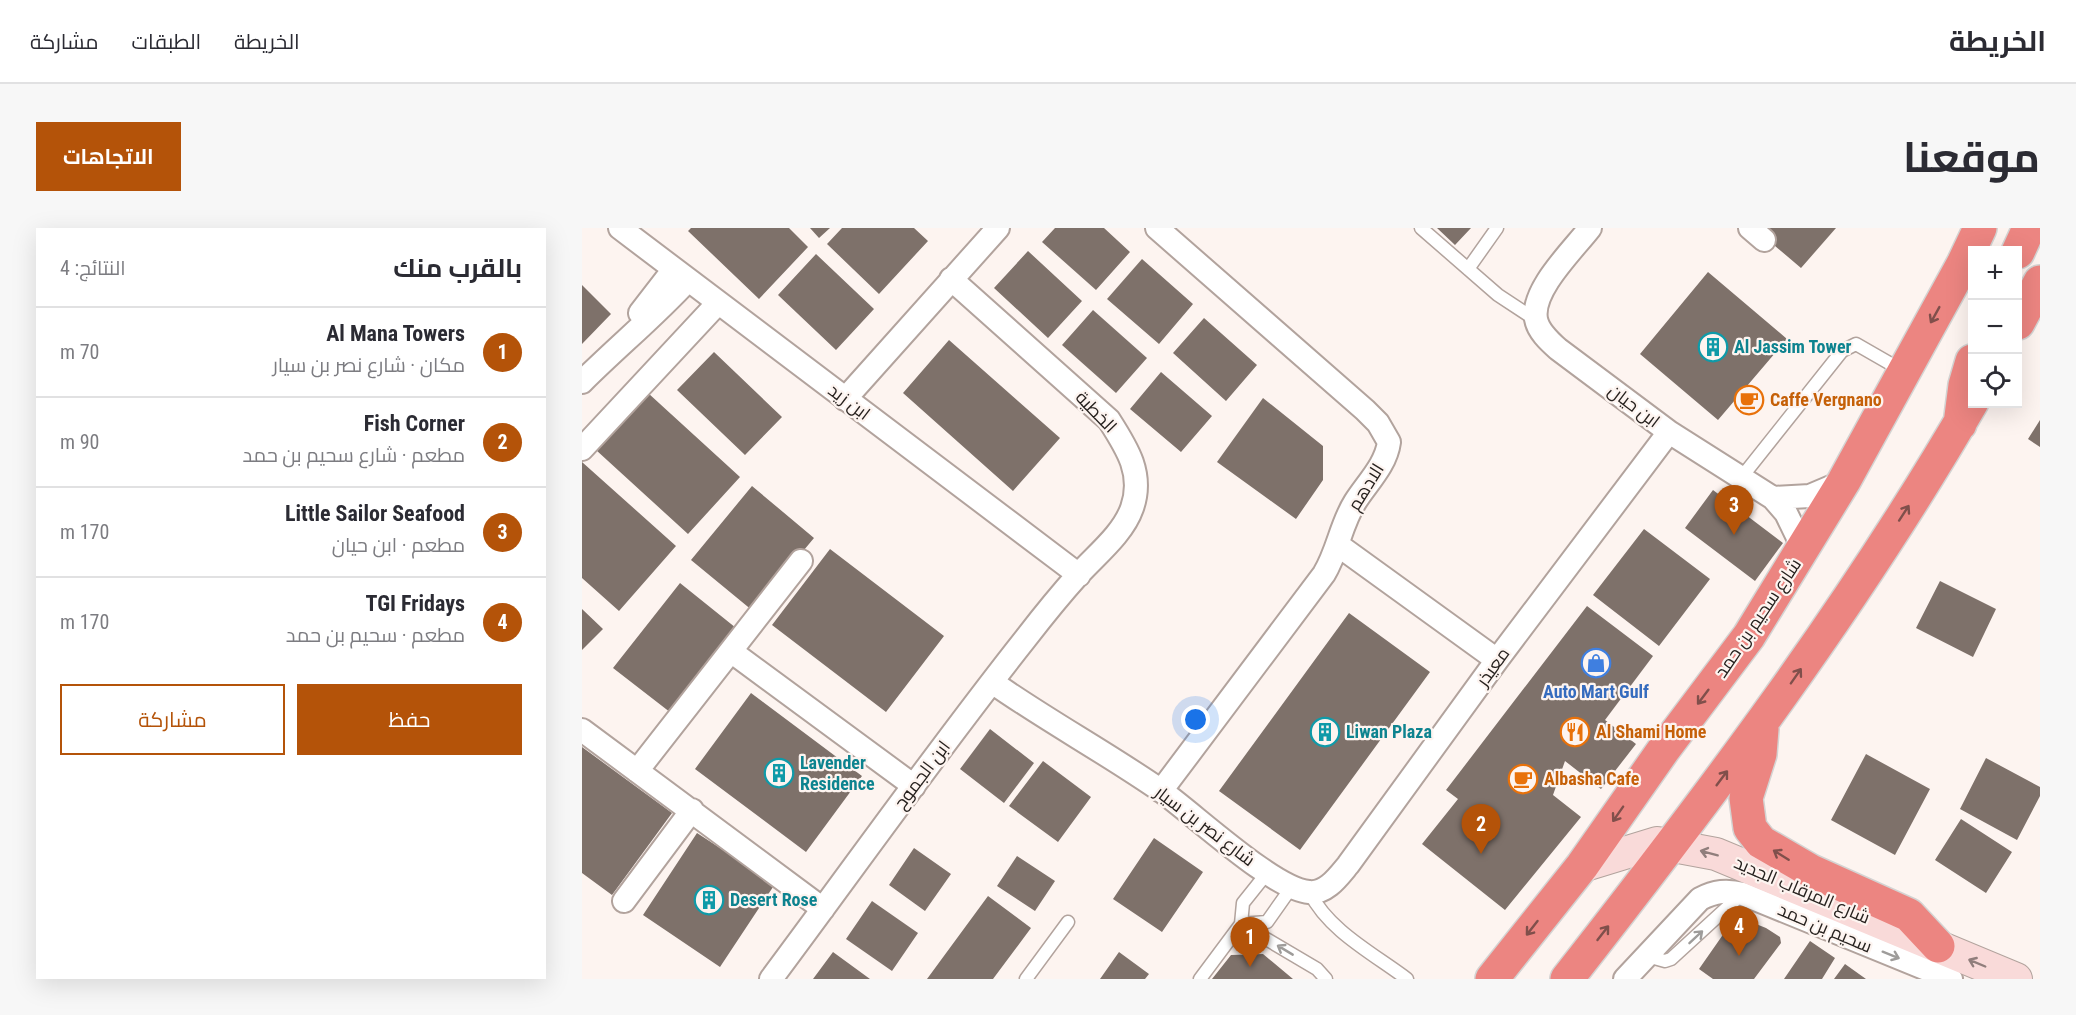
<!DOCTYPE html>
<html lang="ar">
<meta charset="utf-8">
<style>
body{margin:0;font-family:"Roboto Condensed",Cairo,sans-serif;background:#f7f7f7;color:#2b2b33;direction:rtl}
.controls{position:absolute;right:18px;top:18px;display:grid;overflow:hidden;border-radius:0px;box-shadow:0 6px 24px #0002}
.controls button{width:54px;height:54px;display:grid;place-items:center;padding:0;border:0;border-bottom:2px solid #e1e1e2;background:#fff;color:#2b2b33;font:30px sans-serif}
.you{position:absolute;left:614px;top:492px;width:21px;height:21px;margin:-15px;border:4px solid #fff;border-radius:50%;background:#1a73e8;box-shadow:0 0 0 9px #1a73e833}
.badge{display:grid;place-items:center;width:39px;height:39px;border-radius:50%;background:#b45309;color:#fff;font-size:20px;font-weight:700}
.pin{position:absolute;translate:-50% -50px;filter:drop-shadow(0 2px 3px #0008)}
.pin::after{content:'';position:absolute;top:32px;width:21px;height:18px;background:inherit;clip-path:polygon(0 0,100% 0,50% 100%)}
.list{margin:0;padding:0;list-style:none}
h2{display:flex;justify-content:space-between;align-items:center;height:78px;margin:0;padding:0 24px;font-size:26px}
h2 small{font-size:20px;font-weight:400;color:#7c7c81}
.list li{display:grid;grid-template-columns:39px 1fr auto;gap:18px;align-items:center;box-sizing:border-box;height:90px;padding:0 24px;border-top:2px solid #e1e1e2}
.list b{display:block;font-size:22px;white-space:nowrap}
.list p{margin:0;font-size:20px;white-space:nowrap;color:#7c7c81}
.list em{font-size:20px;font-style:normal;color:#7c7c81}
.actions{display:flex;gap:12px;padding:18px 24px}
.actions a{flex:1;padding:14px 0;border:2px solid #b45309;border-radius:0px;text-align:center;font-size:21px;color:#b45309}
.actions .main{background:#b45309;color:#fff}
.icon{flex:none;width:33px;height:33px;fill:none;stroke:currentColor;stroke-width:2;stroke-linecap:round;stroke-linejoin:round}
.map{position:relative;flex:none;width:1458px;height:751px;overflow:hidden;direction:ltr;border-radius:0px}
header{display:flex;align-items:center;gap:36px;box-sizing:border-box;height:84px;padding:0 30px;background:#fff;border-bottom:2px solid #e1e1e2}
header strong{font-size:28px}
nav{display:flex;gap:33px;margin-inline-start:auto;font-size:21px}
.intro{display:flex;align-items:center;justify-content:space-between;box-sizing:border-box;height:144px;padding:0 36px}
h1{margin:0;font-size:42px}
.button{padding:15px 27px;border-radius:0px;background:#b45309;color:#fff;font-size:21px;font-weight:700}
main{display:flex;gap:36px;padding:0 36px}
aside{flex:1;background:#fff;border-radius:0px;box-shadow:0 6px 24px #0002}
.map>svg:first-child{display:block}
</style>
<header>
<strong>الخريطة</strong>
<nav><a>الخريطة</a><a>الطبقات</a><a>مشاركة</a></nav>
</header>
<div class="intro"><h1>موقعنا</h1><a class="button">الاتجاهات</a></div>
<main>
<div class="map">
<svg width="1458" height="751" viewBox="0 0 1458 751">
<rect width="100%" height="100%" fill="#fdf4f0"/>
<path fill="#7e716a" d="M109,0h98l19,19 -49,52 -71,-68z
M228,0h20l-11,10z
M260,0h72l14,13 -49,53 -52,-50z
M473,0h49l26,24 -34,38 -54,-48z
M855,0h34l-16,17z
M1172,0h82l-35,40z
M446,23l54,50 -34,37 -54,-50z
M234,26l58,55 -38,41 -58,-55z
M560,31l51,45 -34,40 -52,-45z
M1126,44l79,67 -69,81 -78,-66z
M0,57l29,29 -29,30z
M511,82l54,48 -31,35 -54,-48z
M622,90l53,47 -31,36 -53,-48z
M367,112l111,98 -47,53 -110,-98z
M132,124l68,65 -37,38 -68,-65z
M579,144l51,44 -31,36 -51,-43z
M66,165l92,84 -52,57 -92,-84z
M681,170l60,48v34l-27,39 -79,-57z
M1458,192v27l-12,-8z
M0,234l94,84 -57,65 -37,-33z
M170,258l62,52 -61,73 -62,-51z
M1131,262l70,53 -28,38 -70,-53z
M1062,301l66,50 -51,67 -66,-51z
M248,321l114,87 -58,76 -114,-87z
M1358,353l56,28 -23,48 -57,-29z
M98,355l61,49 -66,84 -62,-48z
M1005,378l66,50 -48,64 31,24 -35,45 -36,-28 -12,34 28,22 -76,93 -83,-66 36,-45 -12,-9z
M0,381l21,20 -21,21z
M767,385l81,59 -130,178 -81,-59z
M169,465l111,83 -56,76 -111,-83z
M408,501l44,34 -30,40 -44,-34z
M0,519l90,66 -60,82 -30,-22z
M1284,526l64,35 -35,66 -64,-35z
M1404,530l54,29v9l-23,44 -57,-31z
M461,533l48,36 -33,45 -49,-36z
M1379,591l51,33 -26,41 -51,-33z
M115,605l78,51 -55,83 -77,-52z
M572,610l49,34 -41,60 -49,-33z
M332,620l37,26 -26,37 -36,-26z
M435,628l38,25 -20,30 -38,-25z
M406,668l43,32 -38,51h-66z
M290,673l46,32 -26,38 -46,-32z
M1154,688l30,12 14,9 1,6 -27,36h-41l-14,-10z
M1228,713l25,17 -13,21h-38z
M251,724l37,27h-57z
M537,724l30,22 -4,5h-45z
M681,726l30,25h-81l19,-24z
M1263,736l21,15h-32z"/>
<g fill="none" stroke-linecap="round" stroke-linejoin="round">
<g stroke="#b2a39d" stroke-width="15">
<path id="lane" d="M839,0l77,67 38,25
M886,41l29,-41
M1159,250l101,-127 14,-7 47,27
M728,665c19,38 64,61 97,86
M659,696l76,45 9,10
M659,696l26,-2 24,-34
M1065,728l18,5 6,-2 71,-65
M444,751l42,-57
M618,751l41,-55 2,-21 24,-30"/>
</g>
<g stroke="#b2a39d" stroke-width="26">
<path id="street" d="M38,0l459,347
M575,0l208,182 13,13 11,19c-3,23 -22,41 -34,60 -14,22 -17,49 -31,72l-163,217
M1008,0c-17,22 -59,62 -54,91 2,12 13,22 22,30l111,83 104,66 13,15 18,37
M1168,0l14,12
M58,85l34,-44
M0,154c35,-35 73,-66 106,-102
M263,171l153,-171
M0,221l136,-146
M1191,270l37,-2 33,-14
M756,317l159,115
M150,424l182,134
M410,454c54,38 113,70 168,108 33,23 113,99 149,102 17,2 29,-15 39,-27l149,-205 172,-228
M0,502l241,179
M55,543l164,-210
M42,673l68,-91
M189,751c85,-114 167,-230 255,-341 17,-22 34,-43 52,-63 18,-20 45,-41 54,-67 12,-34 -5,-60 -23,-88l-158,-141
M1043,751l75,-80c15,-8 27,-9 43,-5l208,85"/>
</g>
<g stroke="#b2a39d" stroke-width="34">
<path id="secondary" d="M1000,638l75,-23 59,11 300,125"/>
</g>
<g stroke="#d4d3d2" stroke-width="36">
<path id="highway" d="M1436,24l11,-24
M1436,95l22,-41
M1378,196l5,-39 7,-24
M1180,501l-2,25 -14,44 4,30 11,14 50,29 98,44 29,31
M910,751l90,-113 82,-117 85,-113 95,-155 119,-217 17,-36
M985,751c145,-185 287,-373 405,-577"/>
</g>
<use href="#lane" stroke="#fff" stroke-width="12"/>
<use href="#street" stroke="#fff" stroke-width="22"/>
<use href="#secondary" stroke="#f9dad9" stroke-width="32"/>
<use href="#highway" stroke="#ec8581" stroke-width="33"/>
</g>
<defs><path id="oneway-shaft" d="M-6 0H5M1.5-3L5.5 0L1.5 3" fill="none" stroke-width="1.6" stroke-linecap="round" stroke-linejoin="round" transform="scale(1.5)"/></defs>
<g stroke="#804f4b">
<use href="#oneway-shaft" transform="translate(1353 87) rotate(119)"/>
<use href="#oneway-shaft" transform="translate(1322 285) rotate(-57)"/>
<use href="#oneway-shaft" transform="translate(1214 448) rotate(-55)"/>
<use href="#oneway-shaft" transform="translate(1121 469) rotate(127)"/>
<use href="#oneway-shaft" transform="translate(1140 550) rotate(-53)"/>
<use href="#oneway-shaft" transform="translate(1036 586) rotate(125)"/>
<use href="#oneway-shaft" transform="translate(1199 627) rotate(-148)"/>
<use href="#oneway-shaft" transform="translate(950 700) rotate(128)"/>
<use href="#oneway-shaft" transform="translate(1021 705) rotate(-52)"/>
</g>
<g stroke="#907e7c">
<use href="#oneway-shaft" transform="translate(1127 625) rotate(-165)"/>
<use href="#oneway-shaft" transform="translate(1395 735) rotate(-157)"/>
</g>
<g stroke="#9e9c9a">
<use href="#oneway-shaft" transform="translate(1114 709) rotate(-43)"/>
<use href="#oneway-shaft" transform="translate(703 722) rotate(-149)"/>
<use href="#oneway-shaft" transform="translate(1309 727) rotate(22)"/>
</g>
<defs>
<g id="building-ring" transform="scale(1.5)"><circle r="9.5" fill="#fdf4f0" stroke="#0f9aa8" stroke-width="1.5"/><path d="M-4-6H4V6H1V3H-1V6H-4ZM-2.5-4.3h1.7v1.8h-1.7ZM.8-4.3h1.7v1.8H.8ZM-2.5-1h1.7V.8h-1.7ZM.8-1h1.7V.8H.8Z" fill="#0f9aa8"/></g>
<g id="cafe-ring" transform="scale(1.5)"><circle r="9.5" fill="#fdf4f0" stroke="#e8710a" stroke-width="1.5"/><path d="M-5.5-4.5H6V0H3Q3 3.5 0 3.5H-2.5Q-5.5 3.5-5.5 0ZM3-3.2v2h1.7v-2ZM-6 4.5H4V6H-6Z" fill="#e8710a"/></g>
<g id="shop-ring" transform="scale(1.5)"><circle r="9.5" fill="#fdf4f0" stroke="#3f7fe0" stroke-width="1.5"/><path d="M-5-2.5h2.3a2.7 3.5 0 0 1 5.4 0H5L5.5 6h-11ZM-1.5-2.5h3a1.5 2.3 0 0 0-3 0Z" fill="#3f7fe0"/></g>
<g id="restaurant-ring" transform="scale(1.5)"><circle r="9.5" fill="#fdf4f0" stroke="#e8710a" stroke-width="1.5"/><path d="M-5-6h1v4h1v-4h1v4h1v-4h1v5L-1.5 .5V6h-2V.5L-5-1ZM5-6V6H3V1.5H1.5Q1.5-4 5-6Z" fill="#e8710a"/></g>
</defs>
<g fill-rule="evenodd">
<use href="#building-ring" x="1131" y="119"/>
<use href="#cafe-ring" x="1167" y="172"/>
<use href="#shop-ring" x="1014" y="435"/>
<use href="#building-ring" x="743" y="504"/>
<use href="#restaurant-ring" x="993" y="504"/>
<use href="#building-ring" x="197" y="545"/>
<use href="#cafe-ring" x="941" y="551"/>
<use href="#building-ring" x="127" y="672"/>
</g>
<g text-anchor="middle" stroke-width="4.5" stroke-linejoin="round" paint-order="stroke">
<g font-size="18" font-weight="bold" fill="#0d838f" stroke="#fdf4f0" text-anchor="start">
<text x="1152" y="125">Al Jassim Tower</text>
<text x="764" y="510">Liwan Plaza</text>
<text x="218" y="541">Lavender<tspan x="218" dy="21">Residence</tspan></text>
<text x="148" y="678">Desert Rose</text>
</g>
<g font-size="18" font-weight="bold" fill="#c56008" stroke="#fdf4f0" text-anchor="start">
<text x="1188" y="178">Caffe Vergnano</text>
<text x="1014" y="510">Al Shami Home</text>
<text x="962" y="557">Albasha Cafe</text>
</g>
<g font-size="18" fill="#27221f" stroke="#fdf4f0">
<text transform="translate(267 174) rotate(37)" y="6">ابن زيد</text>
<text transform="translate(1052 178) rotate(37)" y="6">ابن حيان</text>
<text transform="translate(514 184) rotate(46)" y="6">الخطية</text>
<text transform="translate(784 259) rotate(-58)" y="6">الادهم</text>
<text transform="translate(1176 390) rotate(-56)" y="6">شارع سحيم بن حمد</text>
<text transform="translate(911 439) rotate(-54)" y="6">معيذر</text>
<text transform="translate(340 547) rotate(-53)" y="6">ابن الجموح</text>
<text transform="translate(623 598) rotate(37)" y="6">شارع نصر بن سيار</text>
<text transform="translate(1220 662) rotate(23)" y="6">شارع المرقاب الجديد</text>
<text transform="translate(1243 700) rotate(23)" y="6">سحيم بن حمد</text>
</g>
<g font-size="18" font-weight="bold" fill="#366cbe" stroke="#fdf4f0">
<text x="1014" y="470">Auto Mart Gulf</text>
</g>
</g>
</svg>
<div class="controls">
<button>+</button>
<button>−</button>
<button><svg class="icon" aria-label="locate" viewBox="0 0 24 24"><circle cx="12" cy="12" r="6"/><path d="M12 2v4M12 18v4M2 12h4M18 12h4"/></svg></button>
</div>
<div class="you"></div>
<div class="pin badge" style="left:668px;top:739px">1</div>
<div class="pin badge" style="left:899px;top:626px">2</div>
<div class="pin badge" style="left:1152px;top:307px">3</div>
<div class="pin badge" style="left:1157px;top:728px">4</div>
</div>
<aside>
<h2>بالقرب منك<small>النتائج: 4</small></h2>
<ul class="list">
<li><span class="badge">1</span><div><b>Al Mana Towers</b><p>مكان · شارع نصر بن سيار</p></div><em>70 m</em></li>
<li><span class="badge">2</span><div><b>Fish Corner</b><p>مطعم · شارع سحيم بن حمد</p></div><em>90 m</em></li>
<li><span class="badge">3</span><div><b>Little Sailor Seafood</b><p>مطعم · ابن حيان</p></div><em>170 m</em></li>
<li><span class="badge">4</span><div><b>TGI Fridays</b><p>مطعم · سحيم بن حمد</p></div><em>170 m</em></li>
</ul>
<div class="actions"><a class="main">حفظ</a><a>مشاركة</a></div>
</aside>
</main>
